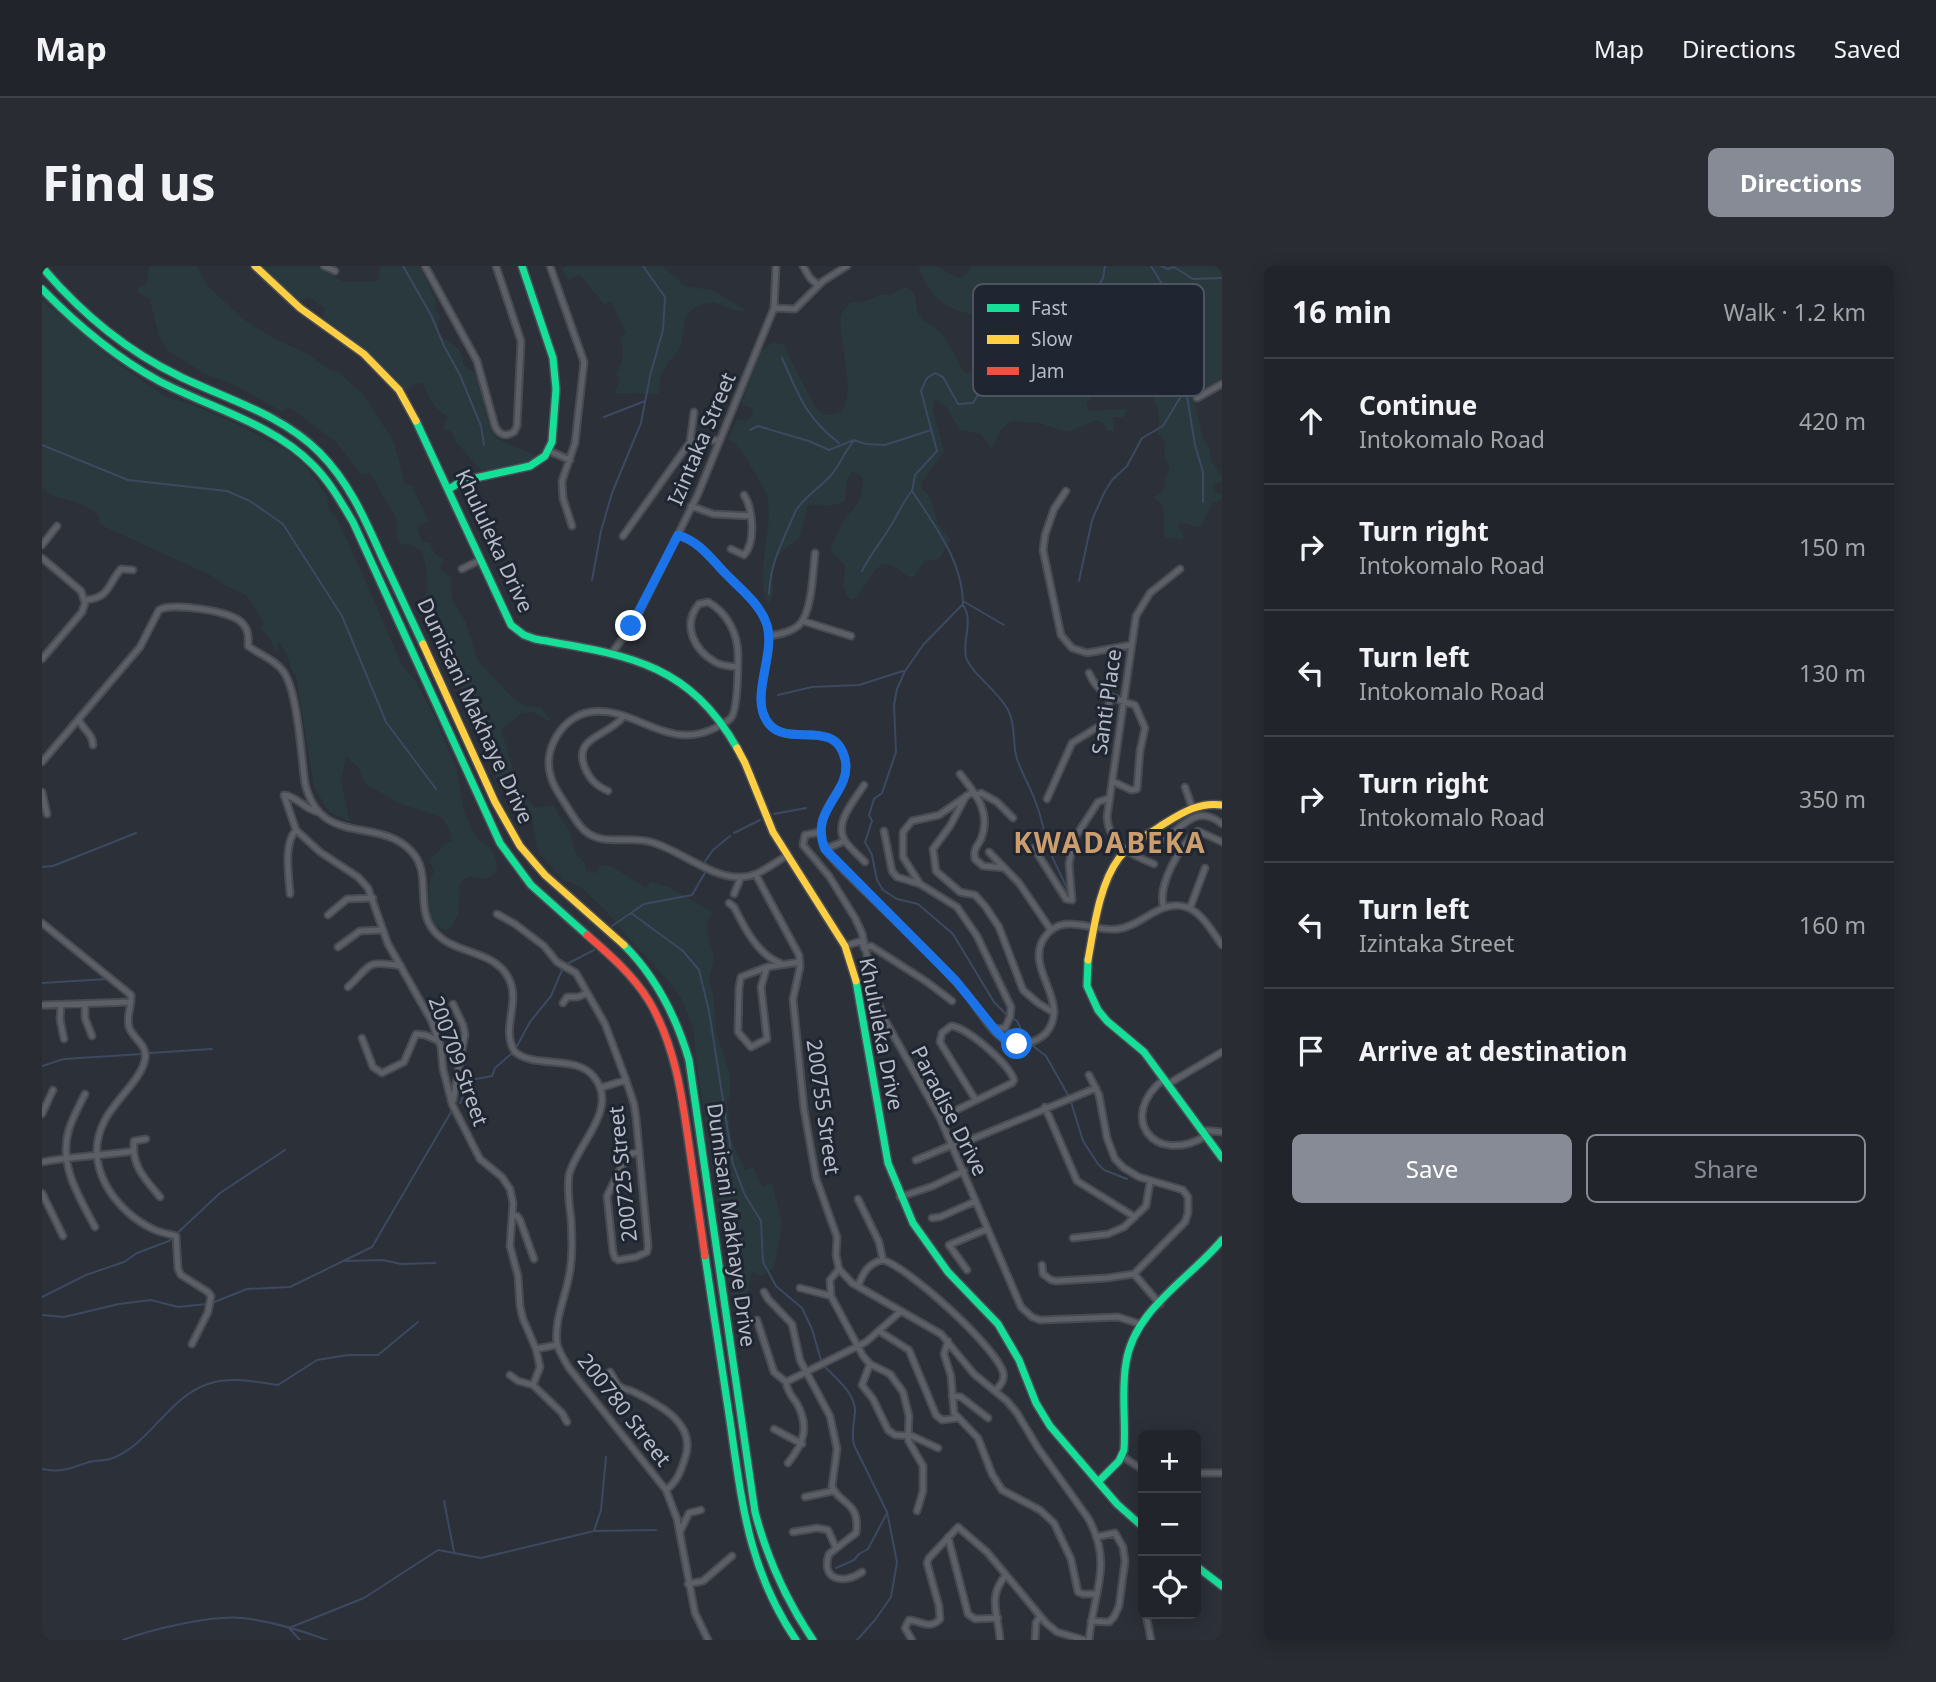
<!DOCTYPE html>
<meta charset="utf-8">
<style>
body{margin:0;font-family:"Noto Sans",sans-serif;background:#292c32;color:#f1f3f6}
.controls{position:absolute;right:21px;bottom:21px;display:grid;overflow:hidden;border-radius:10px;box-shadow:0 4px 18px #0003}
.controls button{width:63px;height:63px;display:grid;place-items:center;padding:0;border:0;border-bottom:2px solid #3e4147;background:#21242a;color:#f1f3f6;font:35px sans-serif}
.stop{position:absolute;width:21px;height:21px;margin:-16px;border:5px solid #1a73e8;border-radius:50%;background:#fff}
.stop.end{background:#1a73e8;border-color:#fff;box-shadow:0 2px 7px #0008}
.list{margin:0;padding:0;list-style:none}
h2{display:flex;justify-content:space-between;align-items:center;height:91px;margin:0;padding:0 28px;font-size:30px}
h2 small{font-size:23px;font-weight:400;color:#a2a4a8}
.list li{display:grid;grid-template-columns:46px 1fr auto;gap:21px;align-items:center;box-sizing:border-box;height:126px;padding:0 28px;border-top:2px solid #3e4147}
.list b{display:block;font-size:26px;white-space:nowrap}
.list p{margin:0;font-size:23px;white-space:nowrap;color:#a2a4a8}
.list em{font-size:23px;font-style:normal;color:#a2a4a8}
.actions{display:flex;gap:14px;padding:21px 28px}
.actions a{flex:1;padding:16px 0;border:2px solid #868b96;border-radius:10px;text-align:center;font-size:24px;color:#868b96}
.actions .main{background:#868b96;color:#fff}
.icon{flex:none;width:38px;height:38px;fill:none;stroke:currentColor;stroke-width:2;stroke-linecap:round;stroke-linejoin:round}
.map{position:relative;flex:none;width:1180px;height:1374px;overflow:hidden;border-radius:10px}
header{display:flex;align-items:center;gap:42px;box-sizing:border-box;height:98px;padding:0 35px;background:#21242a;border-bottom:2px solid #3e4147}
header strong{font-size:33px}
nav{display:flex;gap:38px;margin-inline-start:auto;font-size:24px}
.intro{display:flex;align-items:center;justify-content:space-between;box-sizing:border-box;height:168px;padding:0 42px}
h1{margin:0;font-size:49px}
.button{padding:18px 32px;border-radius:10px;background:#868b96;color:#fff;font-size:24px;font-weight:700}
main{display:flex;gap:42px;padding:0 42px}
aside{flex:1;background:#21242a;border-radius:10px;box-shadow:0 4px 18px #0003}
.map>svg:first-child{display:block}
</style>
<header>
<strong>Map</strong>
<nav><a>Map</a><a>Directions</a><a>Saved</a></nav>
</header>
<div class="intro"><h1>Find us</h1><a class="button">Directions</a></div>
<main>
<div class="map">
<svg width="1180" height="1374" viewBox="0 0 1180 1374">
<rect width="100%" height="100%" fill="#2c3038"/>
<path fill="#29393d" d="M107,0h47l12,20 35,33 30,19 35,16 20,15 10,3 24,21 32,49 11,43h7l16,36 -11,6 5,16 7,-1 6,12 9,6 -4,8 11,10 1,21 14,24 12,38 36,38 11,7 16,2 10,12 -2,1 -16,-9 -11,1 -21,16 15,49 6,14 13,16 18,-3 16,25 7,23 9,11 1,7 11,2 3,-8 13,2 33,21 4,-6 19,5 43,25 -6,13 8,34 -5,19 5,22 2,31 14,44v21l-3,6 5,40 13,28 8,-3 9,20 10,-4 10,41 -8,44 -12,8 -10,-4 -9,44 -7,12 -39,-261 -4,-39 -12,-30 -9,-13 -55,-60 -10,-13 -25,-24 -19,-9 -25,-26 -6,-35 -16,-18 -9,-5 -10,-15 -20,-72 -16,-21 -16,-28 -3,-17 -9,-12 -12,-30 6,-6 -1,-27 -4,-15 -12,-8 -10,1 -3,-9v-16l-27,-47 -8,2 -26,-33 -47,-35 -6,4 -4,-1 -45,-25 -31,-12 -36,-23 -8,-13 -9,-37 -13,-9 3,-5 7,-2z
M221,0h54l27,16 33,-1 4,-15h38l17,34 -1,8 5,9 -3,15c13,14 25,11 27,34l13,8c5,14 10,55 20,64 6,5 30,13 40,18l-1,2c-14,9 -37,12 -55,12l-24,-27 -6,-12 -6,-1 -2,-4 5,-9c-14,-8 -19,-20 -26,-34h-6l-10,8c-24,-30 -53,-51 -83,-74l2,-9 -16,-11 -7,4 -18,-13z
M524,0h96l23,20 27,4 32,19 -1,2c-13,0 -24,-10 -36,-8 -28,6 -21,25 -26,43 -2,5 -7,9 -10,13 -10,12 -12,20 -12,35l-45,-1 6,-13 -4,-6c6,-12 10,-22 4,-34l6,-8 -15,-30 -7,2 -24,-29 -11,5 -7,-10z
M876,0h18l21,12 6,-1 10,-11h249v114l-28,18 9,40 7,12 1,11 11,15v6l-8,2 -1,6 9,5v5l-10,3 -12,24 -20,-4 -1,6 4,3v8l-19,-3v-29l-10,-11 9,-5 3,-16 4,-8 -6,-12 1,-15 -8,-8c7,-19 -4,-34 -12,-51l-20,1 -18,8 -1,8 -13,-3 -7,7 3,8 37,-2 -2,8h-12l2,9 -1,5h-6l-4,-8 -6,-3 -30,12 -28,-9 -28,-2 -11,10 -9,18 -10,-15 -21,-4 -14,-23 -11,-9 -2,12 11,41c-7,14 -18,20 -23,35 3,5 8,9 10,14 7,21 3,22 20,39l-12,20 -14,2 -12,17c-14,-3 -13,-14 -31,-14 -13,11 -17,26 -29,36l-5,-2 -5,-12 2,-20 -15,-16c4,-9 7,-18 12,-26 12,-20 21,-19 21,-46l-4,-4 -8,-2 -4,8 -2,21c-13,7 -23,3 -37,4l-9,34c-21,12 -27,22 -26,47 0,7 0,11 -3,17l-4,-2c-11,-33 8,-69 1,-104 -2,-9 -7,-16 -12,-24 -10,-15 -11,-24 -27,-34l9,-20 9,3 7,-8 -1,-6 -11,-3 20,-54 12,-9 10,2 32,63c6,6 10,10 19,7 29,-6 2,-75 7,-98 1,-5 5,-9 9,-13l19,-3 11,-5h10l16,-8c15,8 7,17 13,28 6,10 15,10 22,18 9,11 15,25 22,38l4,3c14,-7 14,-20 23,-31 8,-9 15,-17 21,-27 -9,-3 -18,-1 -27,-1 -38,-2 -52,-15 -66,-49z
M0,34l71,60 51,36 30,9 53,24 42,23 18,16 20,28 2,14 7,7 14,29 52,119 14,17 15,27 25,58 8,43 8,20 7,10 12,8 5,13 1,11 -11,7 -17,-3 -9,7 -2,31 -7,14 -6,2c-25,-6 -18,-43 -11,-60l-5,-9 15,-16 8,-4 -3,-12 -8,-12 -43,-14 -29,-17 -6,-6 -4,-12 -13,-11 -5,24 9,41 -21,-10 -15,-25 -18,-111c-9,-13 -6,-22 -18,-34l-1,11 -8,-16 -9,-8 4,-6 -18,-28 -18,-8 -18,-12 -105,-48 -6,-4 -1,-9 -16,-10 -31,-9 -9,-9z"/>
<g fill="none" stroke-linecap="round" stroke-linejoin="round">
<path stroke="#3c4960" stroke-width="2" d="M361,0l28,49 13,31 16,29 21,51 3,19
M1119,0l7,3 6,-2 19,12 29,-1
M740,92c17,38 24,60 57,85
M1144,124l9,55 8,27v30
M562,151l41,-16
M708,164l8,-4 51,15 20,9 25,-10 12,4 19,1 46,-15
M0,179l86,35 99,11 23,10 33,23 59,92 44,106 50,67
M820,305c8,-16 19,-29 28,-44 8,-12 11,-22 21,-35
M550,314l9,-49 11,-38 29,-70 9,-47 13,-46 2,-33 -22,-31
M1037,315l13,-61 12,-27 8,-13 15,-14 15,-28 21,-12 29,-48 4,-14 -4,-31 -41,-67
M727,328c1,-32 15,-55 27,-84 9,-14 25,-23 36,-36 9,-10 12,-23 22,-33
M921,335l41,24
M921,339c11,16 -1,35 3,52 5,17 35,36 43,55 7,15 3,31 8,47 5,15 14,29 19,44 6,15 8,31 13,46 6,15 14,30 20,44
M736,429l34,-8 47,-2 44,-14
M732,548l32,-6
M692,567l26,-13
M662,597l9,-13 17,-14
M0,601l11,-1 83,-33
M589,647l52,38 16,19 10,41 24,153 12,31 16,26 2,41 13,24 26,22 10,21 9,31
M570,660l32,-22 48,-9 14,-24
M525,698l27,-14
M0,717l65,-4
M965,749l-13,-13 -41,-68 -35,-30 -21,-5 -14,-9 -6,-10 -5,-25 -7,-13 7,-21 -3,-6 5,-16 8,-6 14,-41 -2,-47 3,-16 8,-18 18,-26 40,-41c0,-43 -29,-79 -51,-113l3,-16 22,-24 -16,-60 6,-13 8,-5 8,4 15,27 15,-1c11,-20 25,-29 48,-32l6,-15 15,-7 11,1 11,-9 12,-19 6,-18 13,-12 8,-14 2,-12
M970,752l5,3 8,16
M475,780l13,-24 21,-26 12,-28
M991,780l13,10 22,39
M108,787l62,-4
M0,800l22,-7 78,-5
M1029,836l12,39 15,23 6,6 23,9
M418,837l11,-23 21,-4 3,-8 16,-14
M304,995l37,-1 18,4 34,-1
M0,1031l44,-22 38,-13 13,-9 32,-12 51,-48 65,-43
M170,1037l35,-14 43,-2 82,-40 79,-135
M0,1049l22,2 55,-13 32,-4 27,7 29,-3
M782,1100c11,11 32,28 31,46 -1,12 -4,21 -1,33l33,67 10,50 -6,35 -16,23 -18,20
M0,1203c18,4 30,-1 47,-7 7,-2 15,-1 21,-3 38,-12 58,-62 98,-75 22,-8 47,-2 70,1l39,-25 31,-5h30l40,-33
M402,1235l10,51
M552,1265l7,-21 5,-53
M794,1302l18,-8 5,-6 9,-5 19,-36
M81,1374c29,-11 89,-25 119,-22 28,3 58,12 85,22
M258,1374l-11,-12 75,-30 74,-48 43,8 113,-27 62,-1"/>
<g stroke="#484b51" stroke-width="9">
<path id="street" d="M282,0l11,5
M383,0l52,95 18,65c4,9 11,11 19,6l3,-6 4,-85 -25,-75
M508,0l34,96 -9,81 -13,38 1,17 9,28
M761,0l7,12 8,7
M732,42l21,1 28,-28 24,-15
M1155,132l25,-14
M648,176l4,-30
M507,185l21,9
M1024,225l-12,18 -9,26 -2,15 18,85 11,13 15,5 44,-8
M649,240l22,8 38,2
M636,269c20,6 32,22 45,36 15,16 37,32 44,54 9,31 -19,74 2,99 20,24 66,-7 76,35 8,34 -37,48 -20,90 12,17 29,31 44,46 34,33 69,65 100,102 11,14 22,36 38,44 13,6 29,2 39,-8 26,-31 -22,-64 -2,-95 18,-28 49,-5 74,-9 24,-3 42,-30 68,-22 16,5 27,26 36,38
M581,270l67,-94 28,-2
M0,279l15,-19
M689,283l13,6c12,-13 9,-46 0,-60
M0,292l39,33 4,12 -3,9 -40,47
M420,303l18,-9
M43,334c25,-2 22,-15 36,-31l12,1
M761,355l48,15
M727,370c11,-2 23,-4 31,-12 12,-13 13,-53 15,-71
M570,387l23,-32 63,-127 76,-186 2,-42
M695,401c-7,-1 -16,-1 -22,-5 -22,-13 -33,-38 -16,-58l9,-2c19,10 30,32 30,53 0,13 0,54 -7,63 -5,5 -12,8 -18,11 -48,22 -79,-24 -123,-17 -28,5 -48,38 -39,65 3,12 12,22 18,33 5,7 9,15 16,21 19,16 44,4 66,11 29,8 60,36 89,35 19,0 31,-13 47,-21
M1047,407c9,22 26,26 46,32l10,23 -5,23 -3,38 -6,1 -19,-9
M37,453c3,11 14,14 14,26
M0,496l98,-115 19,-37c13,-8 68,1 81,11 8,7 9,14 8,25 12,9 26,13 35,25 15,20 18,86 22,112 15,65 73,33 106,68 22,22 3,56 23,80 19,24 61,18 75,48 12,24 -9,50 6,73 21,17 61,2 79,25 26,32 -18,68 -25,98 -2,14 0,29 2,43 1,19 2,39 -2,58 -4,22 -15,45 -12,68 2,8 8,17 12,24l97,122 11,29 18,94 13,27
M918,508c15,19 32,38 21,65 -4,8 -8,10 -6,20l8,7 21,2
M822,519c-9,15 -31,38 -19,56 5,7 13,14 20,21
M1143,521l7,20
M566,525c-11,-5 -18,-11 -23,-23 -13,-31 22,-31 38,-51
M0,526l5,22
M924,530l-16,30 -17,23 3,22 24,21 15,3 10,11 14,21 24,63 15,13 16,10
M1005,533l25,-56 29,-18 10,-27
M276,546c-13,-2 -21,-16 -34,-17l12,35 24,22 38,25 10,11 20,56 43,76 10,27 2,22 9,35 28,55 22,18 8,12 3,14 -3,43 8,30 2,30 3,13 13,30 21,-4
M842,565l8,40 5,6 23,7 37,23 20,29 34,71 -1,10 -5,11 -12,1
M778,566l-15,3 -2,10 26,31 26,42 7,15 15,67 8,20 55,98 81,189 11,10 8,3 78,-3 22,7
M1105,570l11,4 6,-1c21,-14 33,-35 58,-15
M992,582l32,51 6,1 -3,-36 5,-25 24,-37 12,-4
M783,583l20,-8
M947,586l30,31 32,47
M1112,598c-23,-9 -45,-19 -47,-47l29,-201 14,-23 30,-24
M714,609l43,80 1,12 -7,32 11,110 12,69 21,59 -1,18 3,14 13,14 89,51 33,40 33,27 10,12 21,35 50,70c26,46 5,75 1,122
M878,618l-17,-27v-25l9,-11 27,-6 32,-22 6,2 4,-2 16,9 16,16
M248,628c-1,-19 -7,-50 6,-64
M692,628l7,-17
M687,637l5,4c10,20 24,48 46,56
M1122,641c-8,-19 17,-65 34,-76l24,11
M1148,642l15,-40
M455,648l18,10 29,22 13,16 19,11 29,51 21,56
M286,649l19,-16 26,-1
M0,657l89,72c1,11 -5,21 -2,32 4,12 19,18 16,32 -3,20 -32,43 -41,63 -22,43 11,90 51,108 7,3 14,4 21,6l2,33 3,6 27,17 3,4 -3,16 -16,32
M803,680l16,-5 2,4
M296,681l22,-16 23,-1
M822,682l7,-2 56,36 25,19
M725,701l-6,20 6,52 -16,8 -13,-15 1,-45 2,-10 26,-10 33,-5
M306,721c25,-23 16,-27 53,-21
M521,737l4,-6h11l9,-4
M411,738l10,21 2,9 -12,67
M0,739l89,-3
M19,739l-1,14 4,20
M43,739v13l7,18
M320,772l11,29 9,6 22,-11 12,-28 9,1 14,6
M1047,809l10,20 8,43 8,21 9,9 15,9 44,13 5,7v16l-3,9 -51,52
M1122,813c-47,37 -11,88 42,57
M1126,818l54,-32
M558,822l26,-8 8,24 2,13 12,129 -1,6 -11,5 -18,3 -3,-2 -2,-6 -6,-56 20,-41 11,-3
M43,828c-6,12 -12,23 -16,35 -11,35 10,68 26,98
M1003,841l32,74 58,36
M0,848l11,-24
M898,852l72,-35 2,-3c-5,-16 -47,-53 -63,-54l-9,7 -2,9 35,57
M1160,864l20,2
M104,873l-12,2c-3,25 12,39 26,56
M911,881l143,-59
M874,894l36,-15
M0,896c32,-6 60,-6 91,-11
M0,927l21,43
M858,931l33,-11 31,-15
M816,933l21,43 4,18
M470,949l5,1 3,4 14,39
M890,952l8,-1 36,-16
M1031,972l35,-4 16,-7 22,-21 4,-24
M1000,999l1,9 8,6 5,1 51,-3 27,-4 26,30
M797,1003l-9,11 1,16 32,60 7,8 20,10 13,18 6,24 -1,24 15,26v25l-6,20
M925,1004l-18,-25 38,-16
M816,1020c5,-13 10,-23 25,-26 25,7 112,86 120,112 2,8 -2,13 -8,19
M758,1022l31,8
M722,1026l4,7 24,25 8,36 30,56 7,33 -5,37c6,18 29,15 24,47l-27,21c-9,26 15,31 33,18
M715,1054l17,52 12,10
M837,1065l30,19 27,65 6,5 16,-2
M906,1075l-4,13 7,22 3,37 24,25 14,36 10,16 38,20 14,13 17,36 7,33 5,2h14
M828,1098l-8,21 11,14 15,31 7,5 17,1 26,12
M568,1106c3,4 5,10 9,14 4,4 10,3 15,6 26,13 63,32 51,66 -4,13 -8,24 -19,32
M468,1109l8,6 15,4 7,-18 -4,-18
M491,1119l29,28 5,9
M910,1130l9,1 27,21
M732,1163l28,15
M1080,1190l21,14
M746,1197c16,-20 22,-37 8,-61 -5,-6 -9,-12 -10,-20l80,-40 34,-30
M1154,1207h26
M763,1231l28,-6
M638,1266l9,-19 12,-3
M751,1266l24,-4 11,2 8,18
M906,1271l20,77 7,5 23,-1
M646,1318l15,-3 29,-25
M1104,1348l5,26
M1049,1355l18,1 5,-5 5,-11 6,-45 -2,-14 -8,-14 -19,4
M870,1374l-7,-12 4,-8c12,1 21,10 31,-1l-1,-13 -12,-43 2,-5 29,-31 29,25 59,71 11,9 27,8
M958,1374c-2,-27 -13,-43 6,-65
M993,1374l1,-17 4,-7"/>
</g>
<g stroke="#494d55" stroke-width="10">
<path id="fast" d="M0,1c39,46 83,83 137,109 47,23 102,38 140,76 30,30 46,67 63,105 14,29 27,58 41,87
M0,23c35,36 73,68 117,92 51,27 113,42 154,84 17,17 28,37 40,57l147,321 31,42 56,50
M374,155l95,204 13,10 11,4c90,16 152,22 202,109
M407,223l13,-8 68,-15 15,-10 7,-14 4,-53 -3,-31 -31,-92
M582,679c32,32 52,71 65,115l66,452c12,46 31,88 58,128
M1046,694l-1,26 11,24 9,11 37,31 78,106
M814,715l32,182 25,60 35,49 50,52 21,36 17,43 14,23 67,78 26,23
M663,990c8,55 17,110 25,165 12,82 18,148 66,219
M1056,1216l21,-21 5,-11c2,-29 -3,-59 2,-87 8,-54 64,-84 96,-123
M1154,1300l26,20"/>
</g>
<g stroke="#494d55" stroke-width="10">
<path id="slow" d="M213,0l45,42 64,46 35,36 17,31
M381,378l72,158 25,44 25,29 79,70
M695,482l8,15 28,69 72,114 11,35
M1046,694c6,-32 11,-75 31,-102 11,-15 29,-23 43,-33 20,-12 36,-23 60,-20"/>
</g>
<g stroke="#494d55" stroke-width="10">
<path id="jam" d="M545,669c23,20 46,40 62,66 26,44 33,94 40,144 5,37 11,74 16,111"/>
</g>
<use href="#street" stroke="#5c5f66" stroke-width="5"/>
<use href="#fast" stroke="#16e098" stroke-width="7"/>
<use href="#slow" stroke="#ffcf43" stroke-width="7"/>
<use href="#jam" stroke="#f24e42" stroke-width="7"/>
</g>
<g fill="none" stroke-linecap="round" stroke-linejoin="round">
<path stroke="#1a73e8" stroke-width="9" d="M589,360l47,-91c20,6 32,22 45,36 15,16 37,32 44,54 9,31 -19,74 2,99 20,24 66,-7 76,35 8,34 -37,50 -20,90l131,132 41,51 10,9 10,3"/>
</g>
<g text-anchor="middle" stroke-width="6" stroke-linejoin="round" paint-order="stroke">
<g font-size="21" fill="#b7bcc8" stroke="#1f2632">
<text transform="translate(660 173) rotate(-67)" y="7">Izintaka Street</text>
<text transform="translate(452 275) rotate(65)" y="7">Khululeka Drive</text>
<text transform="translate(1065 436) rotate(-82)" y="7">Santi Place</text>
<text transform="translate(433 445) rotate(65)" y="7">Dumisani Makhaye Drive</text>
<text transform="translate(839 768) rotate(79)" y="7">Khululeka Drive</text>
<text transform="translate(416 795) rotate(70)" y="7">200709 Street</text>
<text transform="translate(781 841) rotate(82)" y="7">200755 Street</text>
<text transform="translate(907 845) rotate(63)" y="7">Paradise Drive</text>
<text transform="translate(581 908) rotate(-96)" y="7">200725 Street</text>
<text transform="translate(689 959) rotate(82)" y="7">Dumisani Makhaye Drive</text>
<text transform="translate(582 1144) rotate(52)" y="7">200780 Street</text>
</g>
<g font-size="28" font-weight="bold" letter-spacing="2" fill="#cc9d6d" stroke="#1f2632">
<text x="1068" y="587">KWADABEKA</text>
</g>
</g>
<rect x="931" y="18" width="231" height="112" rx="10" fill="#1f2632" stroke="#4d535f" stroke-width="2"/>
<rect x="945" y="38" width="32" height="8" fill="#16e098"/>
<rect x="945" y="69" width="32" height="9" fill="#ffcf43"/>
<rect x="945" y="101" width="32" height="8" fill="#f24e42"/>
<g font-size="19" fill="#b7bcc8">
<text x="989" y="49">Fast</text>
<text x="989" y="80">Slow</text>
<text x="989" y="112">Jam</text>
</g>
</svg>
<div class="controls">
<button>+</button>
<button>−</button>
<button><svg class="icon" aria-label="locate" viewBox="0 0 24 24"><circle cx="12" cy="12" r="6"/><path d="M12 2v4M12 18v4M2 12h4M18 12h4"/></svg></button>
</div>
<div class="stop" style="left:975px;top:778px"></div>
<div class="stop end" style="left:589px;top:360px"></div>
</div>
<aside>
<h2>16 min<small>Walk · 1.2 km</small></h2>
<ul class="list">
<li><svg class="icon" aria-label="ahead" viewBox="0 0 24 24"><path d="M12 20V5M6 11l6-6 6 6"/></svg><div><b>Continue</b><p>Intokomalo Road</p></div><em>420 m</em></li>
<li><svg class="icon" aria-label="right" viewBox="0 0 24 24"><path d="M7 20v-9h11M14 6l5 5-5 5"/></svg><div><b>Turn right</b><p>Intokomalo Road</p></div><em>150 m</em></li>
<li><svg class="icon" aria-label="left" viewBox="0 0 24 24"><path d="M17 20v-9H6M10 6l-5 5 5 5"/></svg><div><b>Turn left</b><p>Intokomalo Road</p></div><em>130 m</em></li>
<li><svg class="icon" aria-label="right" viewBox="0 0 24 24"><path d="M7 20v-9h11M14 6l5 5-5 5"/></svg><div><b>Turn right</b><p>Intokomalo Road</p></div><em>350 m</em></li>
<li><svg class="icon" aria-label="left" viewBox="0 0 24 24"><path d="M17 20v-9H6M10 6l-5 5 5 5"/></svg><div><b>Turn left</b><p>Izintaka Street</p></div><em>160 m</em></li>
<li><svg class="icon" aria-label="arrive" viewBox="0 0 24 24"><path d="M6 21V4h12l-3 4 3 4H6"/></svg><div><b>Arrive at destination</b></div></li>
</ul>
<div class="actions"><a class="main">Save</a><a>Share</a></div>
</aside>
</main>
